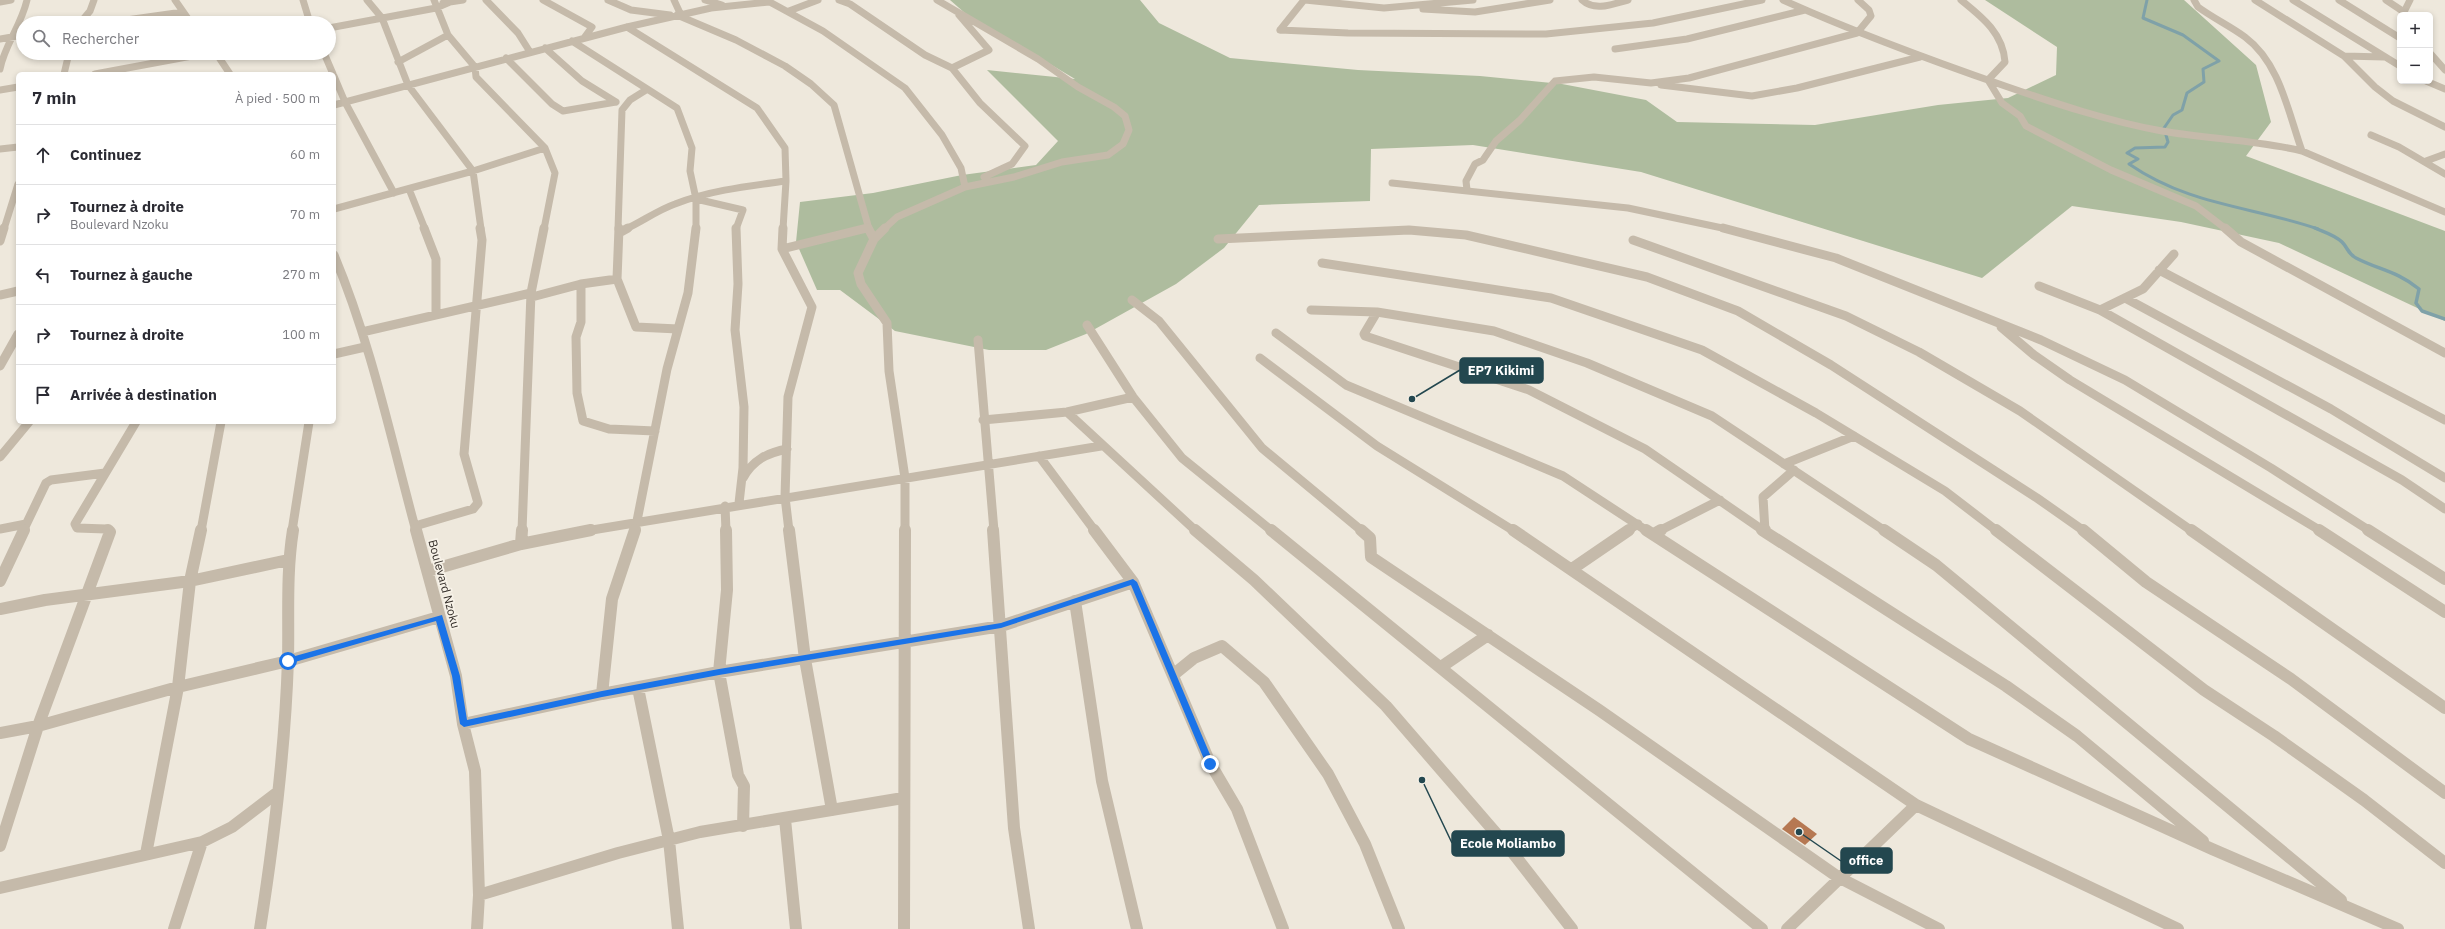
<!DOCTYPE html>
<html lang="fr">
<meta charset="utf-8">
<style>
body{margin:0;font-family:"IBM Plex Sans",sans-serif;background:#f7f7f7;color:#2b2b33}
.controls{position:absolute;right:12px;top:12px;display:grid;overflow:hidden;border-radius:6px;box-shadow:0 2px 6px #0003}
.controls button{width:36px;height:36px;display:grid;place-items:center;padding:0;border:0;border-bottom:1px solid #e1e1e2;background:#fff;color:#2b2b33;font:20px sans-serif}
.stop{position:absolute;width:12px;height:12px;margin:-9px;border:3px solid #1a73e8;border-radius:50%;background:#fff}
.stop.end{background:#1a73e8;border-color:#fff;box-shadow:0 1px 4px #0008}
.list{margin:0;padding:0;list-style:none}
h2{display:flex;justify-content:space-between;align-items:center;height:52px;margin:0;padding:0 16px;font-size:17px}
h2 small{font-size:13px;font-weight:400;color:#7c7c81}
.list li{display:grid;grid-template-columns:26px 1fr auto;gap:12px;align-items:center;box-sizing:border-box;height:60px;padding:0 16px;border-top:1px solid #e1e1e2}
.list b{display:block;font-size:15px;white-space:nowrap}
.list p{margin:0;font-size:13px;white-space:nowrap;color:#7c7c81}
.list em{font-size:13px;font-style:normal;color:#7c7c81}
.icon{flex:none;width:22px;height:22px;fill:none;stroke:currentColor;stroke-width:2;stroke-linecap:round;stroke-linejoin:round}
.map{position:relative;flex:none;width:2445px;height:929px;overflow:hidden}
.search{position:absolute;background:#fff;box-shadow:0 2px 6px #0003;left:16px;top:16px;width:320px;height:44px;display:flex;align-items:center;gap:10px;box-sizing:border-box;padding:0 14px;border-radius:22px;color:#7c7c81;font-size:15px}
.panel{position:absolute;background:#fff;box-shadow:0 2px 6px #0003;left:16px;top:72px;width:320px;height:352px;border-radius:6px}
.map>svg:first-child{display:block}
</style>
<div class="map">
<svg width="2445" height="929" viewBox="0 0 2445 929">
<rect width="100%" height="100%" fill="#eee8dc"/>
<path fill="#aebc9e" d="M950,0h190l19,23 71,35 128,12 122,6 82,8 84,16 31,22 138,3 123,-20 70,-7 48,-23 1,-28 -72,-47h199l72,65 15,57 -25,34 199,75v90l-166,-78 -98,-21 -109,-16 -90,72 -341,-106 -168,-27 -102,4 -1,52 -111,4 -35,43 -48,36 -90,50 -40,16h-57l-94,-19 -55,-41h-23l-21,-48 4,-40 73,-9 89,-18 74,-10 22,-24 -71,-71 88,9 -109,-65z"/>
<g fill="none" stroke-linecap="round" stroke-linejoin="round">
<path stroke="#7fa1a8" stroke-width="3" d="M2147,0l-4,18 40,17 36,26 -16,8 1,13 -17,11 -5,17 -9,5 -9,13 4,14 -3,5 -30,1 -8,5 11,6 -9,5c61,42 122,42 189,65"/>
<path stroke="#7fa1a8" stroke-width="3.5" d="M2315,228c9,4 20,7 27,14 6,6 6,12 14,16 23,12 41,13 63,31l-3,14 6,8 23,8"/>
</g>
<path fill="#b67852" d="M1794,817l23,17 -12,11 -23,-16z"/>
<g fill="none" stroke-linecap="round" stroke-linejoin="round">
<path stroke="#c5baaa" stroke-width="7" d="M175,0l16,23
M303,0l7,23
M367,0l15,18 26,67 65,86 8,58
M434,0l14,35 27,32 1,10 69,71 10,25 -11,56
M486,0l32,33 12,19
M543,0l49,27 -8,11
M608,0l23,10 39,5
M674,0l6,13
M705,0l17,5
M766,0l57,31 82,57 37,47 19,33 4,19
M839,0l11,4 75,51 27,13 28,35 45,43 -13,18 -28,13
M1305,0l79,8 89,-8
M1582,0c13,12 31,4 46,0
M1783,0c73,33 147,60 222,86 49,17 106,36 157,45 46,8 94,9 140,20l143,61
M1961,0c21,17 42,33 44,62l-17,18 14,23 18,13 6,10 85,44 85,36 30,23
M2194,0l4,7c15,11 32,19 47,30 35,26 43,75 57,114
M2255,0l89,56 31,31 18,14 52,26
M2293,0l107,66
M2339,0l61,38
M2386,0l18,12
M0,2l11,-2
M443,3l20,-3
M1423,9l52,3 75,-12
M789,11l29,-11
M677,15l59,25 49,26 26,18 23,21 35,124
M2406,15l-2,-3 6,-12
M80,23l10,-12 4,-11
M105,23l78,-11
M627,27l130,81 28,40 1,33 -3,48
M329,28l107,-20 14,-6
M1280,30l68,3 198,1 107,-11 109,-23
M1280,30l24,-30
M0,39l23,-4
M572,41l105,67 15,40 -2,23 6,28v30
M545,48l37,33 34,21
M1615,49l72,-10 118,-29
M216,53l14,21
M324,53l9,21
M2430,53l15,17
M2344,56l40,1
M506,58l46,46 11,7 53,-9
M398,62l50,-27
M952,68l37,-18 -30,-35
M0,69c5,-25 21,-43 27,-69
M64,74l5,-21
M95,74l113,-21
M334,76l11,26 49,91
M2426,81l19,8
M1661,85l91,11 45,-8 123,-31
M0,90l18,-3
M334,105l293,-78 84,-19 58,-6
M2371,135l28,12 46,27
M0,149l18,-2
M2426,161l19,-7
M1392,183l236,25 99,21
M409,189l16,40
M1467,190l-1,-9 9,-17 8,-4 13,-19 24,-21 35,-39 39,-4 57,6 38,-5 168,-45 14,-17 -2,-6 -11,-10
M696,199l47,11 -7,19
M334,209l139,-38 72,-23
M4,229l14,-45
M618,229l4,-119 8,-10 16,-10
M626,229c17,-8 32,-19 49,-25 36,-14 74,-18 111,-23
M863,229l5,-1
M884,229l13,-12 68,-30 49,-10 48,-15 46,-7 15,-11 6,-14 -4,-14 -11,-9 -36,-20 -40,-28 -101,-59"/>
<path stroke="#c5baaa" stroke-width="9" d="M424,228l12,31v54
M619,228l-2,51 19,48 42,2
M736,228l2,56 -3,46 9,77 -1,61 -4,35
M783,228l-1,21 30,58 -24,90 -3,100 4,34
M868,228l6,11
M885,228l-11,11 -16,34 3,11 26,39 2,48 16,107v53
M1723,228l113,30 205,82 84,40 146,88 99,63
M2225,228l16,14 204,111
M619,233l9,-5
M1218,239l191,-9 57,5 181,42 91,34 93,54 206,133 47,33
M1633,240l213,76 73,36 101,59 172,120
M0,241l4,-13
M782,249l85,-21
M334,255c37,88 57,184 82,276
M1322,263l229,35 151,52 114,63 129,78 52,40
M2159,270l286,150
M581,284v38l-5,15 1,56 6,28 26,8 46,2
M2039,286l61,24 302,170 43,29
M0,295l18,-4
M532,297l49,-13 36,-5
M2127,299l204,110 114,69
M1132,300l27,21 103,127 100,83
M1311,310l66,2 117,19 93,32 125,53 173,115
M2100,310l43,-21 31,-35
M1377,312l-13,22 1,2 164,54 116,59 119,82
M1087,325l46,72 49,61 90,73
M2001,327l33,28 36,25 251,151
M362,332l169,-39
M1276,333l70,52 217,91 84,55
M978,340l16,191
M334,354l31,-7
M1260,358l117,88 137,85
M0,366l18,-32
M1067,412l129,119
M983,420l84,-8 66,-15
M1039,456l56,75
M0,457l29,-35
M1784,464l70,-28
M743,478c10,-18 24,-25 44,-29
M725,506l1,25
M415,526l58,-17 5,-6 -14,-49 18,-214 -2,-12
M0,529l26,-5
M23,531l23,-48 5,-3 54,-7
M109,531l-3,-2 -29,-1 -2,-4 61,-102
M201,531l20,-109
M292,531l17,-109
M522,531l9,-238 13,-65
M586,531l515,-85
M635,531l32,-162 21,-76 8,-65
M1627,531l11,-7
M1659,531l61,-31
M1765,531l-2,-34 31,-27"/>
<path stroke="#c5baaa" stroke-width="12" d="M416,530l40,146 7,48 12,47 4,124 -2,34
M726,530l1,60 -8,82 19,103 6,11 -1,40
M789,530l16,129 27,151
M993,530l21,298 15,101
M1094,530l39,52 77,181 27,46 46,120
M1195,530l59,50 132,126 127,147 59,76
M1271,530l491,399
M1361,530l9,8 1,19 228,153 239,167 101,52
M1513,530l403,275 262,124
M1646,530l323,209 243,110 186,80
M1762,530l244,156 71,50 126,105
M1765,530v2
M1884,530l52,35 405,335
M1996,530l208,160 70,46 90,64 81,63
M2083,530l63,52 145,97 154,114
M2191,530l254,178
M2319,530l126,82
M2368,530l77,49
M1654,534l7,-4
M521,544l1,-14
M1572,569l57,-39
M428,571l93,-27 70,-14
M0,581l24,-51
M1075,601l27,180 35,148
M0,609l45,-9 145,-19 98,-21
M1441,667l47,-32
M1173,675l21,-17 28,-12 42,36 64,92 37,70 34,85
M638,688l31,152 9,89
M602,694l10,-95 23,-69
M463,724l139,-30 117,-22 282,-46 132,-44
M0,733l38,-7 140,-39 110,-26 151,-44
M785,819l11,110
M0,846l38,-120 72,-194 -2,-2
M146,854l32,-167 12,-106 11,-51
M0,888l202,-46 30,-15 46,-35
M479,895l139,-42 82,-21 203,-34
M174,929l28,-87
M260,929c14,-89 25,-179 28,-269 1,-43 -2,-86 5,-130
M904,929l1,-399
M1787,929l129,-124"/>
</g>
<path fill="#1a73e8" d="M1133,579l4,3 77,182 -1,2h-6l-1,-2 -75,-179 -130,43 -282,47 -117,22 -138,30 -4,-3 -8,-48 -16,-55 -148,43 -4,-3 4,-3 154,-43 18,61 7,44 135,-29 117,-22 282,-46z"/>
<g text-anchor="middle" stroke-width="3.5" stroke-linejoin="round" paint-order="stroke">
<g font-size="12" fill="#332d28" stroke="#f7f2e8">
<text transform="translate(444 584) rotate(75)" y="4">Boulevard Nzoku</text>
</g>
</g>
<path fill="none" stroke="#23474f" stroke-width="1.5" d="M1412 399L1460 370M1422 780L1452 843M1799 832L1841 861"/>
<g fill="#23474f" stroke="#f7f2e8" stroke-width="1.5">
<circle cx="1412" cy="399" r="4"/>
<circle cx="1422" cy="780" r="4"/>
<circle cx="1799" cy="832" r="4"/>
</g>
<g fill="#23474f" stroke="#23474f" stroke-width="1.5">
<rect x="1460" y="358" width="83" height="25" rx="4"/>
<rect x="1452" y="831" width="112" height="25" rx="4"/>
<rect x="1841" y="848" width="51" height="25" rx="4"/>
</g>
<g font-size="13" text-anchor="middle" font-weight="bold" fill="#fff">
<text x="1501" y="375">EP7 Kikimi</text>
<text x="1508" y="848">Ecole Moliambo</text>
<text x="1866" y="865">office</text>
</g>
</svg>
<div class="controls">
<button>+</button>
<button>−</button>
</div>
<div class="stop" style="left:288px;top:661px"></div>
<div class="stop end" style="left:1210px;top:764px"></div>
<div class="search"><svg class="icon" aria-label="search" viewBox="0 0 24 24"><circle cx="10" cy="10" r="6"/><path d="M15 15l6 6"/></svg>Rechercher</div>
<section class="panel">
<h2>7 min<small>À pied · 500 m</small></h2>
<ul class="list">
<li><svg class="icon" aria-label="ahead" viewBox="0 0 24 24"><path d="M12 20V5M6 11l6-6 6 6"/></svg><div><b>Continuez</b></div><em>60 m</em></li>
<li><svg class="icon" aria-label="right" viewBox="0 0 24 24"><path d="M7 20v-9h11M14 6l5 5-5 5"/></svg><div><b>Tournez à droite</b><p>Boulevard Nzoku</p></div><em>70 m</em></li>
<li><svg class="icon" aria-label="left" viewBox="0 0 24 24"><path d="M17 20v-9H6M10 6l-5 5 5 5"/></svg><div><b>Tournez à gauche</b></div><em>270 m</em></li>
<li><svg class="icon" aria-label="right" viewBox="0 0 24 24"><path d="M7 20v-9h11M14 6l5 5-5 5"/></svg><div><b>Tournez à droite</b></div><em>100 m</em></li>
<li><svg class="icon" aria-label="arrive" viewBox="0 0 24 24"><path d="M6 21V4h12l-3 4 3 4H6"/></svg><div><b>Arrivée à destination</b></div></li>
</ul>
</section>
</div>
